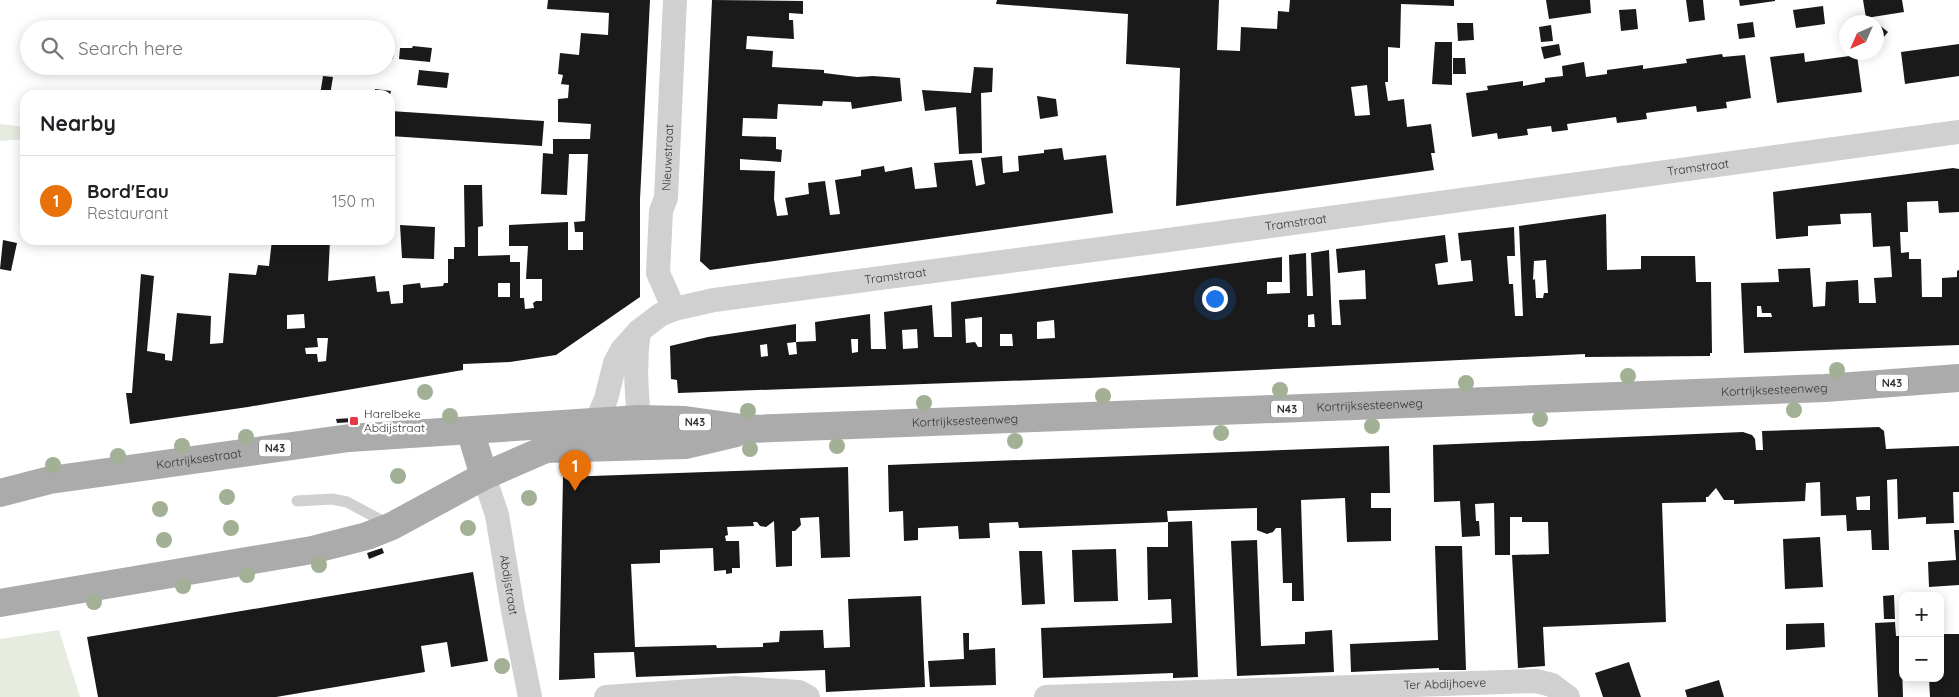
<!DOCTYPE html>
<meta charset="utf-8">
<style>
body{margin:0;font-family:Quicksand,sans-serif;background:#f6f6f6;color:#202124}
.controls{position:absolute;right:15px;bottom:15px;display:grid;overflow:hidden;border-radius:10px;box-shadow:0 2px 12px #0003}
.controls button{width:45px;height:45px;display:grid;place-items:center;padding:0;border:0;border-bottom:1px solid #e0e0e0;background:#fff;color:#202124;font:25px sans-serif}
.compass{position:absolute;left:1839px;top:15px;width:45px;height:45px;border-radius:50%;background:#fff;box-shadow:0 2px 12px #0003;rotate:225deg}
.you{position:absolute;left:1214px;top:298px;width:18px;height:18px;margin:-12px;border:4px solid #fff;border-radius:50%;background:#1a73e8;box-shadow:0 0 0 8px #1a73e833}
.badge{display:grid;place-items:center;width:32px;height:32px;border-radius:50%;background:#7c3aed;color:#fff;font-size:16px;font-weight:700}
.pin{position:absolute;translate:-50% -41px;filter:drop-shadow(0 1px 2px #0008)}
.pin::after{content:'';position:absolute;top:26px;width:18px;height:15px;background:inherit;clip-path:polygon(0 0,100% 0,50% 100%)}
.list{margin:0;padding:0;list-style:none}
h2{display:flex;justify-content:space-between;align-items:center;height:65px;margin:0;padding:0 20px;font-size:21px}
h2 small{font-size:16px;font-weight:400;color:#757577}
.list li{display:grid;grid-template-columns:32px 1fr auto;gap:15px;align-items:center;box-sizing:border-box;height:90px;padding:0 20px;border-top:1px solid #e0e0e0}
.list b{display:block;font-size:19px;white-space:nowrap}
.list p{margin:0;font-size:16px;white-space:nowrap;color:#757577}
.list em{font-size:16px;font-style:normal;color:#757577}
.icon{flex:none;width:28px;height:28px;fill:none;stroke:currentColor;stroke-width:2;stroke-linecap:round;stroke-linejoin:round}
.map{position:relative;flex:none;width:1959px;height:697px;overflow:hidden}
.search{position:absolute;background:#fff;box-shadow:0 2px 12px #0003;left:20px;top:20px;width:375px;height:55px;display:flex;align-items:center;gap:12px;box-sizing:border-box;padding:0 18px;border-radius:28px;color:#757577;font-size:19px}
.panel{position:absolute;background:#fff;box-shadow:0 2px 12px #0003;left:20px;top:90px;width:375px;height:155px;border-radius:15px}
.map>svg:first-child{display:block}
</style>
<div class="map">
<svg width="1959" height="697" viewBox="0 0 1959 697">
<rect width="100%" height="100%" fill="#fff"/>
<path fill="#e6ecdf" d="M0,124l25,3v12l-25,2z
M59,630l21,67h-80v-58z"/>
<path fill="#1a1a1a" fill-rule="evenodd" d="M548,0h102l-10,199v98l-84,58 -46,7 -47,2v6l-215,37 -118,17 -4,-31h6l9,-119 13,2 -7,75 18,3v6l7,1 5,-48 34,3 -1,28 13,-1 6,-70 27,2 2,-10 11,1 3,-26h58l-2,41 47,-5 2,16 12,-1 2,13 12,-1v-18l17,-2 1,5 22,-2 1,-3h4v-24h6v-12h11l-1,-62h18l1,41 -5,1v29l32,-1v7h10v36h4l1,11 9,-1 -1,-5 3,-2h6v-22h-16l2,-33h-19v-21l59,-3v28h15v-18h-8l-1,-10 11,-1 3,-67h-27h8l-2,41 -26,-1 2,-41 10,1v-15h37l1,-15 -33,-2v-23l10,-1 1,-13 -8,-1 2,-9 -5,-1 2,-21 19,2 2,-22 27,2 1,-22 -62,-4zM498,283h12v14h-12zM304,314l1,14 -18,1v-14zM317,338h11l-2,23 -8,1 -1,-8h-11l-1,-6 13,-1z
M712,0l91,1v13l-14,-1v7h4l1,19 -47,-3 -1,13 27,2 -1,16 52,3v3l33,4 16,-1 27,2 2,23 -50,8 -1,-7 -28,-1 -1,5 -44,-2 -1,15 -34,-1 -1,18 34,1v12l6,1 -1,12 -41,-3v11l35,1 -1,28 3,17 11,-1 -3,-17 24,-4 -1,-11 17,-2 5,34 10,-1 -5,-34 26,-4v-6l23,-4 1,6 27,-5 3,22 22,-2 -3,-24 38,-3 4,26 9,-2 -4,-26 21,-2 1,17 16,-2 -1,-15 26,-3v-3l18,-2 2,12 42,-5 7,58 -403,57 -10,-9z
M997,0h222l-2,50 23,1 1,-24 36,2 1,-18 11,1 1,-12h164v6l-53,-2 -1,44 -12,-1v35h-3l3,19 16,-2 3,28 24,-3 4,29h-4l3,17 -258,36 4,-138 -54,-4 2,-50 -132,-10zM1367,85l3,30 -15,1 -4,-29z
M1546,0h44l1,13 -42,6z
M1686,0h17l2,20 -16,2z
M1739,0h36v1l-35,5z
M1863,0h39l2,12 -38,6z
M1823,6l2,18 -29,4 -3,-18z
M1636,9l2,20 -17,2 -2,-21z
M1753,22l2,15 -16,2 -2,-15z
M1457,23h16l1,17 -16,1z
M1877,23l11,9 -10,12 -2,-1z
M1551,25l2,16 -12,1 -2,-15z
M1435,42h17v43l-20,-1z
M1559,44l2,11 -17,4 -3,-12z
M1959,44v32l-54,8 -4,-32z
M413,46l19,2 -2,14 -31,-3 1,-11h12z
M386,47l8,1 -1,11 -7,-1z
M1804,53l1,9 52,-7 5,37 -85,11 -7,-46z
M1722,54l1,3 22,-2 6,43 -25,4 1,6 -30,4 -1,-6 -50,7 1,6 -30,4 -1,-6 -49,7 1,6 -16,2 -1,-6 -24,3 1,6 -30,4 -1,-6 -25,4 -6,-44 22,-3 -1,-4 36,-5v5l22,-4v-4l18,-2 -1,-10 22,-4 2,15 21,-3v-4l36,-5v4l44,-6 -1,-4z
M1453,58h12l1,16h-13z
M974,67l19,1 -1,24 -11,1 1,60 -23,1 -3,-47 -31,4 -3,-21 49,3z
M419,70l30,3 -2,15 -30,-3z
M323,76l10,1 -3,18h-10z
M375,89l16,2 -1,4h-15z
M1037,96l19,3 2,17 -18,3z
M390,111l154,10 -2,25 -152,-10z
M1953,168l6,1v43l-20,1 -1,-12 -31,1 1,30h-8l1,21 8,-1v7h12l1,38h20v-19l15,-1v-6l2,-1v75l-215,8 -3,-70 38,-1 -1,-13 32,-1 3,39 12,-1 1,-24 32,-2 1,23h17l-2,-25 18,-1 -2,-31 -17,1 -2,-34 -31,1 1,10 -33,2v10l-32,3 -3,-47zM1757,306h4l1,7h9l1,4h-15z
M1606,214l1,56 34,-1v-13h54l1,26h15l1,71h-2v3l-125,1v-3l-496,24 -411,15 -1,-13 -6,-1 -1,-33 38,-9 88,-13v18l-9,1 2,12 8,-1 -1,-12 20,-1 -1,-19 55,-8 1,35h15l-2,-37 48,-7 2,32h18l-1,-35 136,-19 195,-26v25h-15v12l23,-1 -1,-38 17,-2 1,43h6l-2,-43 18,-3 3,75h9l-2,-25 27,-1 -1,-29 -27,3 -2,-24 109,-14 3,27 -13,2 3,21 35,-4 -2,-21 -10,1 -3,-28 56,-6 1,29h-8l2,28h4l2,32h8l-4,-90zM1546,260l2,33h-4l-1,5h-7l-1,-19 -2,1 1,-19zM1314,314l1,13h-7v-12zM982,317v30h-4l-3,-5 -9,1 -1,-24zM1054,320l1,18 -18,1v-17zM917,329l1,19 -15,1 -1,-19zM1000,334h12l1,12h-13zM851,339h7v13l-6,1zM767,344l1,12 -7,1 -1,-12z
M400,225l35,2 -1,32 -32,-1z
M3,240l14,3 -6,28 -11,-2z
M353,418v4l-16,1 -1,-4z
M1879,427l5,4 2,18 73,-3v46h-6l1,31 -28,1v-7l-28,2 -1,-40 -10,1 2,70h-17l-1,-20 -24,1 -1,-16 -25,1 -1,-34 -14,1 -1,18 -71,3v-4h-10l-8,-12 -8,9h-2v5l-44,1 4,119 -123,5 2,39 -27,2 -6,-113 37,-1 -1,-32h-26v-5h-12v38h-15l-1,-52 -19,1 1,17h3l1,15 -18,1 -2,-36 -26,1 -1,-57 310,-13 9,3 3,4 1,11h7l-1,-19zM1870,496v14h-13l-1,-13z
M1389,446l1,47h-19v15h20v33l-44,1 -2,-44 -44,2 3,101h-12v-18h-9l-2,-55h-5l-3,4 -6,2 -8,-3 -2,-1v-22l-90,3 1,11 -149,6 -1,-6 -29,1 1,15 -31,1 -1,-13 -40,2v12l-14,1 -1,-30 -14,1 -1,-47z
M848,467l2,90 -29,1 -2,-41 -19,1 1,7 -6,6h-3v35l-16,1 -2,-46 -8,6 -6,-1 -3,-4h-4l1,4 -27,1 1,8 -3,1 1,5h13l1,27h-8v5l-6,1v-4l-12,1 -1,-23 -53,2v13l-29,1 4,83 81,-2 1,3 46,-1v-4l16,-1 1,-11 43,-1 1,18 26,-1 -2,-48 73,-3 4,91 -99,5 -1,-22 -189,7 -2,-25 -40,1 1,25 -36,2 4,-203z
M1192,521l6,156 -25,1v-5l-130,5 -2,-50 131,-5 -1,-24 -23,1 -1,-53h21v-25z
M1954,530h5v55l-30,2 -1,-25 28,-2z
M1820,537l3,50 -38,2 -2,-50z
M1257,540l4,106 44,-2v-12l27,-2 2,42 -97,4 -6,-135z
M1435,546h27l4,124h-27v-2l-88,4 -1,-28 88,-4z
M382,548l2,5 -15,6 -2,-6z
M1116,549l2,52 -44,1 -2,-52z
M1019,551h23l3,53 -23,1z
M473,572l15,89 -37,6 -4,-25 -26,4 4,26 -149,25h-178l-11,-60z
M1894,595l1,24h-11l-1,-23z
M1895,622l1,14h5l2,61h-25l-3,-74z
M1824,623l1,24 -39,3v-26z
M963,633h6v17l26,-2 1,37 -66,2 -2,-26 36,-2z
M1940,634h19v63h-29l-1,-19h11z
M1629,662l12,35h-38l-8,-24z
M1719,680l5,17h-37l-2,-7z"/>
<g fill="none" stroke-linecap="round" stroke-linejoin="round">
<path stroke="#d0d0d0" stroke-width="11" d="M297,501l35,-2 15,3 43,23"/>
<g stroke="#d0d0d0" stroke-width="24">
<path id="s1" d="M674,309l-16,-36 3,-62 5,-13 9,-198"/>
<path d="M639,331c-6,40 -1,67 1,106"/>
<path id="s2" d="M596,422l10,-23 9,-36 7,-13 17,-19 21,-16 14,-6 40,-9 447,-59 798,-109"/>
<path id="s3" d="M484,476l13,39 16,96 17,86"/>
<path d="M606,697l129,-9 64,4 9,5"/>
<path id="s4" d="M1046,697l490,-16 16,4 16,12"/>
</g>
<g stroke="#ababab" stroke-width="28">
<path d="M473,431v9l11,36"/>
<path id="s5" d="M0,493l50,-13 299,-42 290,-19 46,1 65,9 1075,-41 134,-10"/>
<path d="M0,603l312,-53 55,-14 25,-10 92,-50 62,-27 139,-4 51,-12"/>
</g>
</g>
<g fill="#a2b095">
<circle cx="1837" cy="370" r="8"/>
<circle cx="1628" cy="376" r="8"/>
<circle cx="1466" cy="383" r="8"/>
<circle cx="1280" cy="390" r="8"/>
<circle cx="425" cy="392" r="8"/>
<circle cx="1103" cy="396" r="8"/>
<circle cx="924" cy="403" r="8"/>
<circle cx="1794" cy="410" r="8"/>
<circle cx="748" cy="411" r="8"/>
<circle cx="450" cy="416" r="8"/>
<circle cx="1540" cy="419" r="8"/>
<circle cx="1372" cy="426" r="8"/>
<circle cx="1221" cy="433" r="8"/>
<circle cx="246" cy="437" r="8"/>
<circle cx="1015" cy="441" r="8"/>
<circle cx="182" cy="446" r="8"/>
<circle cx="837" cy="446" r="8"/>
<circle cx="750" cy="449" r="8"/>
<circle cx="118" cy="456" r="8"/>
<circle cx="53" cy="465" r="8"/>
<circle cx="398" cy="476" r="8"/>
<circle cx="227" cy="497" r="8"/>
<circle cx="529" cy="498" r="8"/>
<circle cx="160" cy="509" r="8"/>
<circle cx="231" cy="528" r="8"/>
<circle cx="468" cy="528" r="8"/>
<circle cx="164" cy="540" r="8"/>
<circle cx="319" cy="565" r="8"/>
<circle cx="247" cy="575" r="8"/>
<circle cx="183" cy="586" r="8"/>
<circle cx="94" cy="602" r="8"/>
<circle cx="502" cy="666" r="8"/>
</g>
<rect fill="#e63946" stroke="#fff" stroke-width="2" x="349" y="416" width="10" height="10" rx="2.5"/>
<g text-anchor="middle" stroke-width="5" stroke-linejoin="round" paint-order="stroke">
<g fill="#fff" stroke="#707070" stroke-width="1">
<rect x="1876" y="374.5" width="32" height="17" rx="4"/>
<rect x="1271" y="400.5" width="32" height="17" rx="4"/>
<rect x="679" y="413.5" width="32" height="17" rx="4"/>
<rect x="259" y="439.5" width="32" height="17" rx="4"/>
</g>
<g font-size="11" font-weight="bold" fill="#333">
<text x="1892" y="387">N43</text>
<text x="1287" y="413">N43</text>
<text x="695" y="426">N43</text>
<text x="275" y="452">N43</text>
</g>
<g font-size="12" fill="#333" stroke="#fff">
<text dy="4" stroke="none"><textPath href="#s1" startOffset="156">Nieuwstraat</textPath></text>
<text dy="4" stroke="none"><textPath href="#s2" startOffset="1178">Tramstraat</textPath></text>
<text dy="4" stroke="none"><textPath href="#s2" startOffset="772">Tramstraat</textPath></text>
<text dy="4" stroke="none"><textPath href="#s2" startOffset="368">Tramstraat</textPath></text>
<text dy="4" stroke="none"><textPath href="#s5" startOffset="1781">Kortrijksesteenweg</textPath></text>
<text dy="4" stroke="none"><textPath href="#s5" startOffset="1376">Kortrijksesteenweg</textPath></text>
<text dy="4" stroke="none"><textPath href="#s5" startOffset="971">Kortrijksesteenweg</textPath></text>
<text dy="4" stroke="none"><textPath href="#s5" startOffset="202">Kortrijksestraat</textPath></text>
<text dy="4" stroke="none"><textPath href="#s3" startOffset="112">Abdijstraat</textPath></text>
<text dy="4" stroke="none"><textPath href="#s4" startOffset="399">Ter Abdijhoeve</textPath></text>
</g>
<g font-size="12" fill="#333" stroke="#fff" text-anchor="start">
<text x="364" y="418">Harelbeke<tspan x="364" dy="14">Abdijstraat</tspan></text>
</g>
</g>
</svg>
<div class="controls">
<button>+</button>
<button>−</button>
</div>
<svg class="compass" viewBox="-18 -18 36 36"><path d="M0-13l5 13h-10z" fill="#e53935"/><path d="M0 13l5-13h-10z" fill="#757577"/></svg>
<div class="you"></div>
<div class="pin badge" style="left:575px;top:491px;background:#e8710a">1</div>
<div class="search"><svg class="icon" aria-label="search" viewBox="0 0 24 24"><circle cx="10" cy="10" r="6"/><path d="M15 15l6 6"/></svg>Search here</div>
<section class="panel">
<h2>Nearby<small></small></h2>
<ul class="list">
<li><span class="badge" style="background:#e8710a">1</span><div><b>Bord'Eau</b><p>Restaurant</p></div><em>150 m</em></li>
</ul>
</section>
</div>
